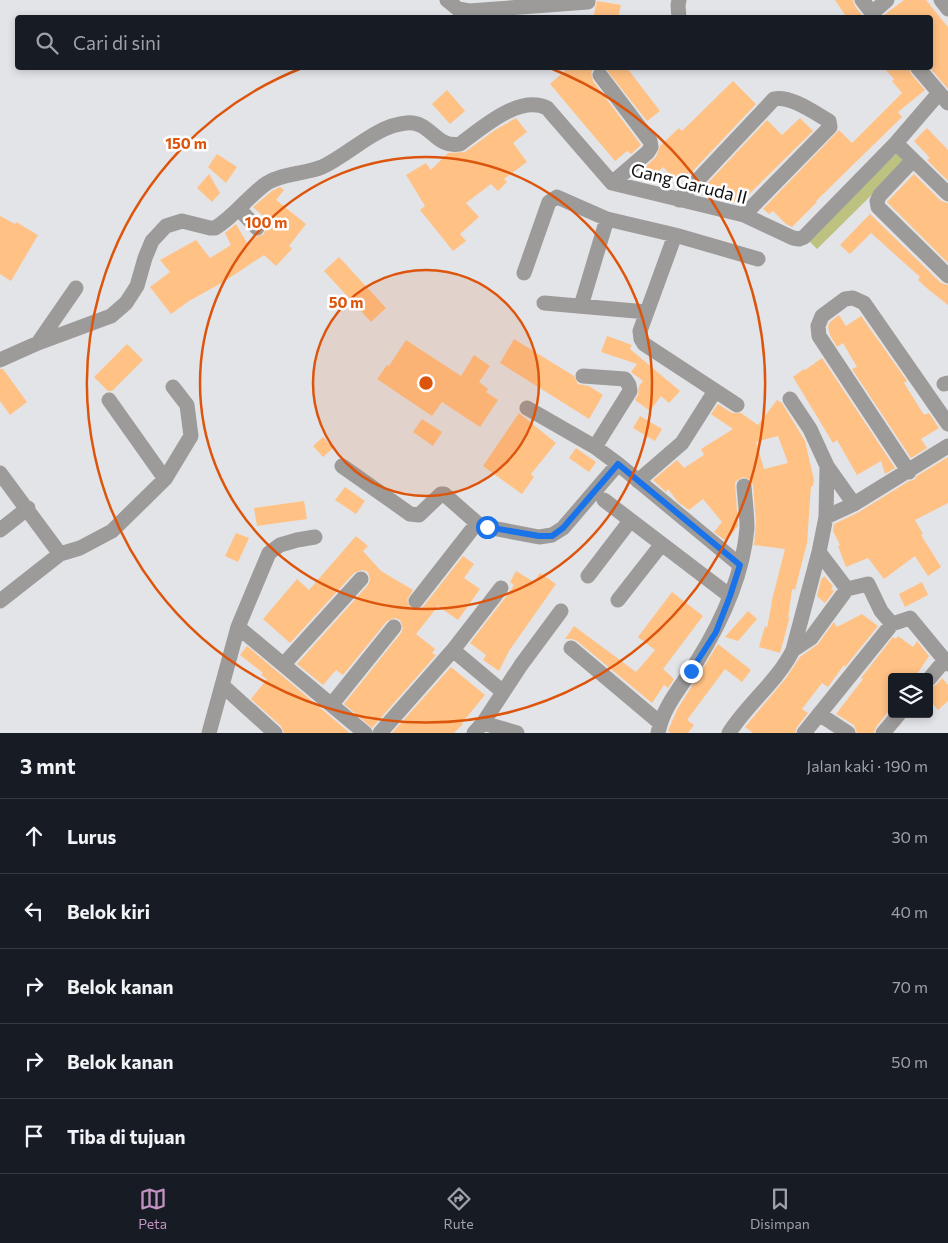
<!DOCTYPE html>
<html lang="id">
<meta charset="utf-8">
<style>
body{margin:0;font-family:Commissioner,sans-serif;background:#242831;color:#f1f3f6}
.controls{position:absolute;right:15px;bottom:15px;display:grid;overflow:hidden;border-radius:5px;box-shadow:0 2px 8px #0003}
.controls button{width:45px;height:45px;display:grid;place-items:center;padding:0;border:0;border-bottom:1px solid #363941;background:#171b24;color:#f1f3f6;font:25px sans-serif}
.stop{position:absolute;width:15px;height:15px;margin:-11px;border:4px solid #1a73e8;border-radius:50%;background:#fff}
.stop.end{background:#1a73e8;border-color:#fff;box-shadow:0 1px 5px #0008}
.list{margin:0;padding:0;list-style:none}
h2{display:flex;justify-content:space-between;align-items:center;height:65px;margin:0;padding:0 20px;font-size:21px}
h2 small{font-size:16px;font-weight:400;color:#9ea1a6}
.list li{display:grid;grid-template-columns:32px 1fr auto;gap:15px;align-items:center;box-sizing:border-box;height:75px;padding:0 20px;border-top:1px solid #363941}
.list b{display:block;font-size:19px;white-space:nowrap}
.list em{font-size:16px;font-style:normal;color:#9ea1a6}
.icon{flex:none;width:28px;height:28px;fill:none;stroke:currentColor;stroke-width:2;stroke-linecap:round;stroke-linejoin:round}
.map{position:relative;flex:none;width:948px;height:733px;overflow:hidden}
.search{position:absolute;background:#171b24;box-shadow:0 2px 8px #0003;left:15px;right:15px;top:15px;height:55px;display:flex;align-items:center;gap:12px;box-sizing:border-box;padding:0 18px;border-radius:5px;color:#9ea1a6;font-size:19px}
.sheet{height:440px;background:#171b24}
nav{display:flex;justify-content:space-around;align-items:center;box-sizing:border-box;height:70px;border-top:1px solid #363941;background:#171b24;font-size:14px;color:#9ea1a6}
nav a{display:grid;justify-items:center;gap:2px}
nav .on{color:#c293c2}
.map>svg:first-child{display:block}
</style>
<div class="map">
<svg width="948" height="733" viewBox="0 0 948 733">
<rect width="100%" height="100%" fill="#e3e4e8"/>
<path fill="#bec281" d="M898,152l8,9 -89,88 -10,-10z"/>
<path fill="#ffc184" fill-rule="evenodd" d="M835,0h18l2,6 9,12h-17z
M904,0h22l22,27v62l-18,-21v-50h-45l-1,-3z
M597,1l24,4 -3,13h-25z
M568,68h26l-3,4 2,9 48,64 -10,9 -4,-3 -12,10 -65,-77z
M605,68h22l33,43 -13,10z
M884,68h25l2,6 14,16 -27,22 4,5 -86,84 1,1 -25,25 -6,-3 -13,-13 -4,3 -6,-5 76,-79 13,13 50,-50 -10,-12 2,-2z
M733,81l23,23 -66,70 -1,-1 -10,10 -16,-16 -10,10 -9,-9 12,-11 4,-11 19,-18 3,3z
M447,90l18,21 -15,13 -18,-20z
M516,118l11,14 -14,11 14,19 -23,17 3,3 -9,9 -7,-7 -25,19 13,14 -19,17 6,7 -13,10 -33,-41 5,-4 -19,-31 20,-12 5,7 17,-17 17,-1 30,-22z
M800,118l13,13 -74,73 -3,-1 -22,-18 -6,6 -4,-4 63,-67 15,15z
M927,128l21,22v31l-21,-21 3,-2 -16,-17z
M217,154l20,13 -11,16 -18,-16z
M209,174l11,19 -8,9 -15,-14z
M914,174l27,27 7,2v60l-61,-61z
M280,187l4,3 -8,10 30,24 -17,22 3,3 -16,17 -12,-11 -39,26 -36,20 -18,13 -21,-27 20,-15 -10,-12 36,-20 14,18 21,-13 -6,-12 11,-9 12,21 8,-8 8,-3 2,-8 4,-4 -17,-15 19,-16z
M870,214l71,69 7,2v20l-19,-15 -11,-10 2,-3 -49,-44 -21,21 -10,-9z
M0,216l15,8 1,-2 22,13 -27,46 -11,-7z
M339,257l47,51 -15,14 -47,-51z
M839,315l7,11 15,-10 46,65 -3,2 20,32 5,-2 10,15 -18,11 6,9 -16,10 -59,-89 5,-2 -14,-24 -6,4 -7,-12 -2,-8 2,-5z
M607,336l25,9 -2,4 50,42 -11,12 -8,-7 -11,15 -15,-11 3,-5 1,-9 4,-5 -12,-9 6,-8 -36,-12z
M514,339l60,37 4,8 11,2 14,9 -14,24 -89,-56z
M406,340l55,36 13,-21 16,11 -11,16 9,7 -2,3 12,8 -18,27 -38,-25 -10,14 -55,-37 10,-14 2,1z
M127,344l16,16 -31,31h-4l-14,-14z
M822,358l73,110 -10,6 -4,-13 -24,14 -20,-35 -4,3 -40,-66 11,-8 1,1z
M0,369h3l24,33 -17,13 -10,-14z
M777,400l5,3 23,38 9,39 -1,6h-2l-4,57 -12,47 -3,-1 -4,30 2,-3 -10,37 -21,-6 6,-21 2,2 5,-26 -1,2 14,-55 -31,-4 2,-22 -3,-38 -2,-5 -8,-3 -8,5 3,44 -12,15 -12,-9 8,-10 -19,-23 -14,11 -11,-8 -10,-13 -2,3 -13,-12 24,-20 7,8 20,-13 -3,-6 32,-20 -22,-15 7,-10 14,9h9l17,12zM778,436l10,27 -24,6 -8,-27z
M519,413l37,30 -25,31 3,3 -12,17 -39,-28z
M640,416l22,13 -7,12 -22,-13z
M422,419l20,13 -9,14 -20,-14z
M323,437l10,11 -10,9 -10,-11z
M576,448l20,14 -7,10 -20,-14z
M948,457v46l-33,17 8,14 -2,1 20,32 -13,9 -13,-20 -31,23 -16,-21 -22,9 -8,-21 2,-1 -7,-14 1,-7 25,-12 50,-31 5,-1 3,-4z
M345,487l20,14 -9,13 -21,-14z
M304,501l3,18 -50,7 -3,-18z
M236,533l13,5 -11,24 -13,-6z
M356,536l12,10 -5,5 18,20 32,19 -6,10 4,9 8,1 4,-3 40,-51 11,8 -10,14 16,11 -22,31 -20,-14 -22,28 19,15 -3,4 4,2 -64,73 -28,-24 57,-71 2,-5 -3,-8 -5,-2 -8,3 -44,54 -7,-5 -13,15 -26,-21 71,-79 2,-5 -2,-8 -6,-2 -8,3 -64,70 -27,-24 34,-40 12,11z
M516,571l18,11 6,-9 16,11 -47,67 -10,20 -16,-11 3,-5 -16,-12 38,-49 6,-9 -4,-3z
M824,576l9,10 -2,3 3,2 -9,12 -8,-7 4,-16z
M922,582l6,13 -23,12 -6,-13z
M672,592l31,24 -40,53 11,10 -6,9 -4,-3 -12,18 -75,-62 -5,-2h-7l9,-13 62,46 19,-22 -17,-13z
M748,611l9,8 -19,22 -13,-4z
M862,614l16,12 -33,41 -1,-2 -16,22 -6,-4 -20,26 6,4 -11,14 -2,6h-42l-8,-6 41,-49 14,-21 18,-13 16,-22 3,5z
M898,636l15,11 4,-6 12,15 -14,21h-23v30l-16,20 -2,6h-17l-3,-8 -18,-11 27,-35 -2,-1 32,-41 3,2z
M718,644l33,26 -9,12 -17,-13 -38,51 7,5 -6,8h-17l-3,-2 9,-21z
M247,646l103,87h-66l-3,-7 -30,-27 16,-20 -6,-4 2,-2 -23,-18z
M451,667l34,28 -23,28 1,1 -9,9h-62z
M942,678l6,7v16l-10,9 -9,-11v-11l7,-3z"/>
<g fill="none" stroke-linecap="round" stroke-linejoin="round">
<path stroke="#9d9b9a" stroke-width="15" d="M447,0l11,9 11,2 119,-9v-2
M862,0l14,18
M941,0l7,9
M872,13l15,-13
M679,18l-1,-13 1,-5
M918,68l30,35
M600,75l50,66 1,6 -3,5 -36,31
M896,143l52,51
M913,160l-33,35 -3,6 1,6 70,69
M679,200l95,-101c16,-4 41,14 55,22l1,6 -86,88
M239,209l18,19
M675,235l-35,96 1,8 3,5 93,61
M524,273l25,-71 8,-5 50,22 68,16 83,24
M544,303l103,9
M581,306l26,-87
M38,343l38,-55
M0,360l38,-17 73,-27 15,-13 11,-17 8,-28 7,-17 14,-15 16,-5 28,7h5c20,-12 33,-32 52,-45 16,-10 38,-9 55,-16 28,-13 53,-41 84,-44 25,-3 29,26 54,21 21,-15 59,-50 87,-36l65,75 132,32 49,23 6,1 5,-2 92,-94 43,-50
M583,376l42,3 4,6 1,6 -35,56 23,17
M944,384l4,-1
M109,400l56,79
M527,408l68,39
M342,466l68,48 9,1 22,-21h3l33,29 10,4 52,10 13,-2 11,-7 55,-64 122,101
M827,466l27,38
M909,472l-90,-136 -1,-10 4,-10 23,-17 8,-1 11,5 84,121
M0,473l60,81
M638,481l44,-38 33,-52
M604,500l126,96
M826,517l28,-13 94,-58
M0,530l28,-22
M819,552l28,37 21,-5 13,27 11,13 18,-6 38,46
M588,576l42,-55
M618,600l43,-55
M0,601l60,-47 20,-6 32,-17 53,-52 26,-43 -4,-31 -14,-18
M416,601l61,-78
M238,627l127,106
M571,648l89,75
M453,650l50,42
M793,650l18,-12 36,-49
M284,664l77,-85
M929,679l16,-19
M222,685l53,48
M332,704l62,-77
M819,714l29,19
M483,723l34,10
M209,733l29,-106 31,-74 11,-8 17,-5 18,-3
M380,733l73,-83 48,-62
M474,733l9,-10 38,-58 40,-54
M658,733c5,-27 24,-47 38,-70 25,-40 47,-87 51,-135 0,-13 -2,-28 -3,-42
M729,733c19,-30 48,-51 64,-83l26,-98 7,-35 1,-51 -17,-37 -20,-30
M804,733l88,-109
M883,733l16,-19"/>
</g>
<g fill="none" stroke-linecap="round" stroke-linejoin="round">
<path stroke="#1a73e8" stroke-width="6" d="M487,527l52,9h13l11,-8 55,-64 122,101 -10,31 -14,36 -25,39"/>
</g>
<circle cx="426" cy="383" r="113" fill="#dd550c" fill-opacity=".12"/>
<g fill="none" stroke="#dd550c" stroke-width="2.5">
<circle cx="426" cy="383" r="113"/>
<circle cx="426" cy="383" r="226"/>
<path d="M550 68A339 339 0 1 1 302 68"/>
</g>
<g text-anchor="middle" stroke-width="5" stroke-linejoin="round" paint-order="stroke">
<g font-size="18" fill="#111112" stroke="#fff">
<text transform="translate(689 184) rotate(14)" y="6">Gang Garuda II</text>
</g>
</g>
<circle cx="426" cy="383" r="8" fill="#dd550c" stroke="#fff" stroke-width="2.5"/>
<g font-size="15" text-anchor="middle" font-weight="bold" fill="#dd550c" stroke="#fff" stroke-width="5" stroke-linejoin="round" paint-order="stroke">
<text x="186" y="149">150 m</text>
<text x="266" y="228">100 m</text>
<text x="346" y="308">50 m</text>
</g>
</svg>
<div class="controls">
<button><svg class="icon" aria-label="layers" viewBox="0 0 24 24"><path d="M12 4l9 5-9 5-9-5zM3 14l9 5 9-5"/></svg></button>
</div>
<div class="stop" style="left:487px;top:527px"></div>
<div class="stop end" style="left:691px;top:671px"></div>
<div class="search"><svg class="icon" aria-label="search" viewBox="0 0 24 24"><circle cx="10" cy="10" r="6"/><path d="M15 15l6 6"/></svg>Cari di sini</div>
</div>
<section class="sheet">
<h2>3 mnt<small>Jalan kaki · 190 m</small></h2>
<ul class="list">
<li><svg class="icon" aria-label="ahead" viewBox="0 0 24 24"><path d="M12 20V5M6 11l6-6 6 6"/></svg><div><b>Lurus</b></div><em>30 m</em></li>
<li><svg class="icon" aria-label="left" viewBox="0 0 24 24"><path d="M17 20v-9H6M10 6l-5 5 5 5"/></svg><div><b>Belok kiri</b></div><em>40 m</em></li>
<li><svg class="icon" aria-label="right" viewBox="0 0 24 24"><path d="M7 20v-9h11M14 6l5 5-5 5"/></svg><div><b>Belok kanan</b></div><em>70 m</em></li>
<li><svg class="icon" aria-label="right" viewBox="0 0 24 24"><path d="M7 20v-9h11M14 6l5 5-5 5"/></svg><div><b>Belok kanan</b></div><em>50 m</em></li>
<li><svg class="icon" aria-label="arrive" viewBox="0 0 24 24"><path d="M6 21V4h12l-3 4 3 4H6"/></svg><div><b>Tiba di tujuan</b></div></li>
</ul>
</section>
<nav>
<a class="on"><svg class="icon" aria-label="map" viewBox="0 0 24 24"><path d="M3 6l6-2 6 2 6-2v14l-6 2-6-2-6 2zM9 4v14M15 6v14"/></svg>Peta</a>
<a><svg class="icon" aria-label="directions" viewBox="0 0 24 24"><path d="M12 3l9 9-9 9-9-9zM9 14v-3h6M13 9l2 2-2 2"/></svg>Rute</a>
<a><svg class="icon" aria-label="saved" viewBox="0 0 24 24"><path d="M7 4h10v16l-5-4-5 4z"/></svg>Disimpan</a>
</nav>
